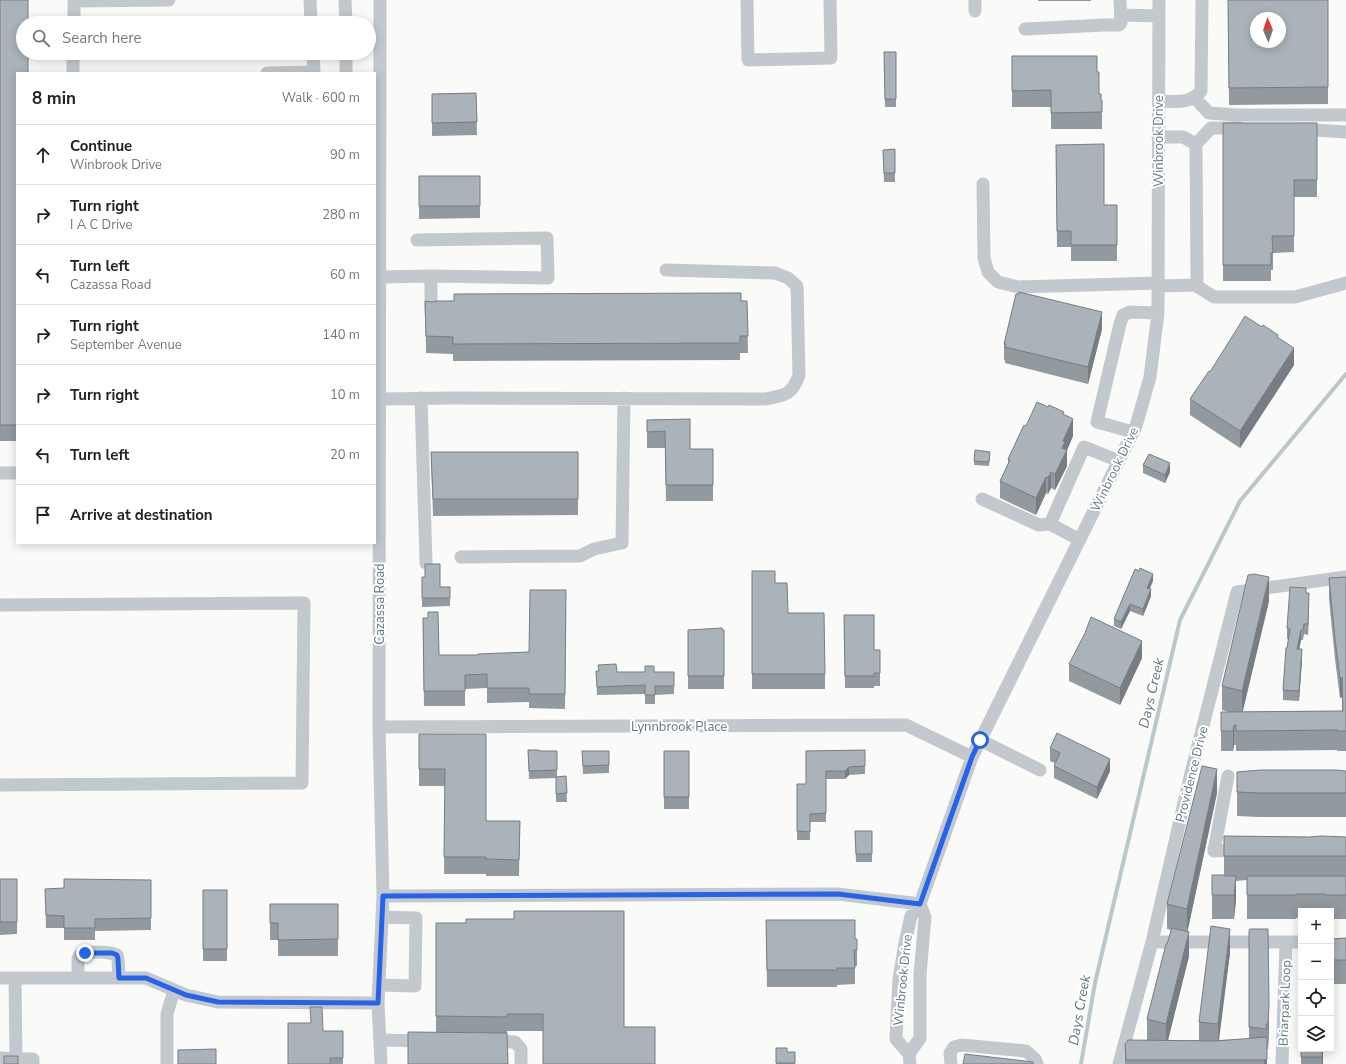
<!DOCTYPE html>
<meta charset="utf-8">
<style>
body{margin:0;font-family:"Nunito Sans",sans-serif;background:#f2f2f2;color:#222}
.controls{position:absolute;right:12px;bottom:12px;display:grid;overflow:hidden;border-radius:0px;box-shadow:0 2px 10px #0003}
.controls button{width:36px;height:36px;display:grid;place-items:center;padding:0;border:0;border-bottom:1px solid #e0e0e0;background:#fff;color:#222;font:20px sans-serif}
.compass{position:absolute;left:1250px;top:12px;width:36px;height:36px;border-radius:50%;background:#fff;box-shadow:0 2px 10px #0003;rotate:358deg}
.stop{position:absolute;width:12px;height:12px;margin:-9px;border:3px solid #2563eb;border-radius:50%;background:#fff}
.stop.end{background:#2563eb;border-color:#fff;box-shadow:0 1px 4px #0008}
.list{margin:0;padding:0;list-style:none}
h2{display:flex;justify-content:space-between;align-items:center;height:52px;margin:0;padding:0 16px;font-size:17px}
h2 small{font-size:13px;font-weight:400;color:#767676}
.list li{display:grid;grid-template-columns:26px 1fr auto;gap:12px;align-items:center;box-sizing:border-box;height:60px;padding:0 16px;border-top:1px solid #e0e0e0}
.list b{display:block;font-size:15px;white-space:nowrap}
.list p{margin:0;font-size:13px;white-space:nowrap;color:#767676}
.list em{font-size:13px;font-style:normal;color:#767676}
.icon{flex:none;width:22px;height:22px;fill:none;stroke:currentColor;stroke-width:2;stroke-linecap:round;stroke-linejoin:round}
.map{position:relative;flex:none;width:1346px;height:1064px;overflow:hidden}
.search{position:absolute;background:#fff;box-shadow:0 2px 10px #0003;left:16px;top:16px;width:360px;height:44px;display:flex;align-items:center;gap:10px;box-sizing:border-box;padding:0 14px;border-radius:22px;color:#767676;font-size:15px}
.panel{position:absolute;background:#fff;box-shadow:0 2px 10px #0003;left:16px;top:72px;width:360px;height:472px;border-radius:0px}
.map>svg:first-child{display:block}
</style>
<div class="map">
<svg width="1346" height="1064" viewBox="0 0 1346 1064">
<rect width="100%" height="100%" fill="#fafaf8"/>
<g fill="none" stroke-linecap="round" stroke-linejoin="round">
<path stroke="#bbc7cb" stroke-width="4" d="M1081,1064l14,-81 85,-363 60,-119 106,-127"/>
<path stroke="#c3c8cc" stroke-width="13" d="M310,0l1,23
M345,0l1,23
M380,0l-1,727 4,169 -5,107 3,61
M747,0l1,60 83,-2 -1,-58
M975,0v11
M1121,15l38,1
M74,23v-22l95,-1
M1025,29l79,-4h15l2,-2 -1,-23
M313,53l1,20
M346,53v20
M73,73v-20
M267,73l47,-1
M1195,98l14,15 28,2h109
M1159,101c16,0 30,4 42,-10l1,-91
M1300,129l46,3
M1196,144l15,-16h29
M983,184l1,74 4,14 10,10 20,5 140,-4
M417,240l130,-2 1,40 -117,-2
M380,277l51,-1v35
M1195,285l19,12h81l51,-14
M1158,286l37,-1 2,-4 -1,-137 -13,-7h-25
M421,398l5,165
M380,399l72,-1 314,1c19,-4 26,-4 33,-24l-2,-89 -9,-8 -13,-5 -109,-3
M1133,432l-36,-10 23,-98 3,-9 7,-3 28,1
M0,473h17
M982,499l57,26 11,-1
M1080,540l-30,-16 34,-77 35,14
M461,557l119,-1 14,-7 28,-6 2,-145
M0,605l304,-2 -2,180 -302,2
M379,727l527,-2 66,32
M980,740l60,30
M1228,776l-14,75 27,-1
M383,896l455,-2 82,10
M1152,942h149
M0,978h146l40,17 32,7 160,1
M15,978l1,81h17v5
M78,978v-19l2,-4c9,-4 27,-4 37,0l1,4 1,19
M379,985l36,1 1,-68 -34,-1
M380,1040l44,1
M490,1041l25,1 6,7v15
M909,1054l-13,-15 3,-60 6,-36 6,-27 9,-12 52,-147 164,-331 14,-49 8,-64 1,-313
M0,1058l16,1
M167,1064v-50l7,-24
M910,1064l-1,-10 11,-16v-63l5,-58 -5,-13
M951,1064l-1,-11 4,-6 8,-2 64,6 9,8 2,5
M1119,1064l33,-122 38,-165 47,-185 109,-15
M1282,1064l4,-122"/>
</g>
<path fill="#929a9f" d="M0,0l17,73v368h-17z
M1038,0h53v1h-53z
M1228,0h100v104l-99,1z
M884,52h12v55h-11z
M1012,56l85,16 2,22 3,18v17h-51v-22h-39z
M476,93l1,42 -45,1v-42z
M1223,123h94v74h-23v55l-21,1v17h-2v11h-48z
M1056,145l48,60h13v56h-46v-14h-14z
M895,149v33h-11l-1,-32z
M419,176h61v42l-61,1z
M425,301l6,1 316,-1 1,52h-8v7l-287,1v-7l-27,-1z
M1102,329l-14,55 -83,-21v-3h-1v-16z
M1278,338l16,27 -54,83 -50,-33v-16l20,-27z
M1064,415l9,21 -6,14v16l-12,24 -4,-2 -3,6 -2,-1 -10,22 -36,-17v-17l8,-17v-5l18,-33z
M690,419v30h23v52h-47l-1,-53h-18v-28z
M431,452h147v63l-145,1z
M990,456l-1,10 -15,-1v-4z
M1143,465l27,7 -5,11 -22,-10z
M752,571l23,12 13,30 37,61v15h-73z
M422,577h3l15,10h10v19l-28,1z
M1346,577v174h-9v-1l-101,1v-6h-2l-1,6h-12v-39h8l-7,-2v-24l47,-85 -27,111 100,-1v-14l-2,1 -5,-39 -6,-60v-21z
M1153,581l-4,8 2,7 -8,20 -13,-5 -9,18 -7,-3v-7z
M566,590l-1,119 -36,-1v-6l-42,1v-15l-22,1v17h-41l-1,-88h5l11,37h39l51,-3z
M1306,593l3,11 -1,31 -4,-1 -1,6h-2l-2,9 3,11 -3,41 -16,-1v-10l4,-42 2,-9h-2v-11z
M844,615l30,35h6v36h-6v2h-29z
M688,630h36v59h-36z
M1142,658l-22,47 -51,-24v-17z
M596,671l22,1h56v22l-19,1v9h-10v-10l-48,1z
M419,734l67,87h34l-1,55h-33v-2h-42l1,-88h-26z
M1050,748l60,23 -13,28 -43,-21v-12l1,-3 -5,-2z
M528,750l11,1h18v26l9,-1 1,26h-11v-24l-27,1z
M865,750v24l-16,1 -4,4h-19v43h-16v18h-13v-56h9v-33z
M582,751h27v22l-26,1z
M664,751h25v58h-25z
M1346,771v46h-87l-22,-1v-44z
M1217,793l-30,139 2,24 -21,84h31v-18l31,-69 -12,87 31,-1v-108l20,96 -1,22h-1v15h-142v-20l22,-4v-21l24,-89 -4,-1v-25z
M855,831h17v31h-16z
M1224,836l85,1h37v82h-15v-8h-30v7h-5v1h-49v-39l-11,1v19l-2,19h-22v-44h12z
M0,879h17v55l-17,1z
M151,880v50l-56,1v9h-31v-12h-18l-1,-39 19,-1z
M203,890h24v71h-24z
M270,904l68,16v36h-60v-16h-8z
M624,911l-81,120h-36l1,33 -72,-32v-109h30z
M766,920l91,19v27h-2v18l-18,1v2h-70z
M1346,938v46h-15v-45z
M323,1031h20v33h-55z
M776,1048l11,4h8v12h-19z
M1301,1049h22v15h-22z"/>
<path fill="#777d82" d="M1102,312v17l-14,55v-17z
M1294,348v17l-54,83v-17z
M1073,419v17l-6,14v16l-12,24v-16l7,-26 1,-7z
M1170,463v9l-5,11v-8z
M1051,472v16l-3,6v-16z
M1046,477v16l-10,22v-17z
M1153,574v7l-6,14v-7z
M1269,577v24l-27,114v-24z
M1151,589v7l-8,20v-7z
M1309,593v11l-1,31v-11z
M1130,604v7l-9,18v-7z
M1301,630v10l-4,20v-11z
M1142,641v17l-22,47v-17z
M1302,649v11l-3,41v-10z
M1342,677v20l-2,1v-20z
M1234,725v20l-1,6v-20z
M1110,759v12l-13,28v-12z
M849,767v8l-4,4v-8z
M1217,769v24l-30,141v-25z
M1236,876v24l-2,19v-24z
M1230,929v24l-12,95v-24z
M1189,932v24l-23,92v-24z
M1269,1003v24l-1,22v-25z
M1322,1049h1v15h-1z
M1267,1059v5h-3v-4z"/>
<path fill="#aab3b9" stroke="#777d82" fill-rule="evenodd" d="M0,0h28v23h-5v30h5v20h-11v352h-17z
M1228,0h100v87l-99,1zM1256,18h24v24h-24z
M884,52h12v47h-11z
M1012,56h85v16h2v22h2v6h1v12l-51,1v-23l-39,1z
M476,93l1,29 -45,1v-29z
M1223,123h94v57h-23v56h-22l1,17h-2v12h-48z
M1104,144v61h13v40h-46v-14h-14l-1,-86z
M895,149v24h-11l-1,-23z
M419,176h61v30h-61z
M1019,292l83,20 -14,55 -83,-20 1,-3h-2l12,-50h3z
M741,293v8h6l1,35h-8v7l-287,1v-7l-27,-1 -1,-35 6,1 6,-1h17v-7z
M1245,316l17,11 1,-2 15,10 -1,2 17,11 -54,83 -50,-32 19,-28 1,1z
M1037,402l11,5 1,-2 15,7 -1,2 10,5 -10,22 2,1 -3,6 5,2 -12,24 -4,-2 -3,6 -2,-1 -10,21 -36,-17 10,-21 -2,-1 16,-34 2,1z
M690,419v30h23v36h-47l-1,-54 -18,1v-12z
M975,450l15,2 -1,10 -15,-1z
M431,452h147v47h-145z
M1149,454l21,9 -5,12 -22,-10z
M425,564h15v23h10v11h-28v-21h3z
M1140,568l13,6 -6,14 4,1 -8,20 -13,-5 -9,18 -7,-3 21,-50 4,2z
M752,571h23v12h12l1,30h36l1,61h-73z
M1254,574l15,3 -27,114 -20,-5 26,-111z
M1346,577v154h-9v-1l-101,1v-6h-2l-1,6h-12v-19l122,-1 -1,-34 -2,1 -5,-39 -6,-61z
M1290,587l16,1v5h3l-1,31h-4l-1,6h-2l-4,19h5l-3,42 -16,-1 3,-42h1l3,-19 -3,-1z
M530,590h36l-1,104h-36v-6h-42v-14l-22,1v16h-41l-1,-73h5v-6h10l1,43h39v-1l51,-2z
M844,615h30v35h6v23h-6v3h-29z
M1091,617l51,24 -22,47 -51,-24 16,-31z
M722,628v2h2v46h-36v-46z
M616,664l1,8h28v-6h9v6h20v14h-19v9h-10v-10l-48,2 -1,-16h3l-1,-6z
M1057,733l53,26 -13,28 -43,-21 6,-13 -10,-5z
M419,734h67v87h34l-1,39 -33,-1v-2h-42l1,-88h-26z
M528,750h11v1h18v19l-28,1z
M865,750v16l-16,1 -4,4h-19v42l-16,1v18l-13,-1v-47h9v-33z
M582,751h27v14l-26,1z
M664,751h25v46h-25z
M1202,766l15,3 -30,140 -20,-5z
M1261,770h75l10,1v22h-87l-22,-1v-20z
M566,776l1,17 -11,1v-17z
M855,831h17v23h-16z
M1224,836l85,1 12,-1 25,1v19h-122z
M1212,875h13v1h11l-2,19h-22z
M1247,876h99v19h-21v-1h-29v1h-49z
M0,879h17v43h-17z
M64,879l87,1v38l-56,1v9h-31v-12l-18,-1 -1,-26 19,-1z
M203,890h24v59h-24z
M270,904h68v35l-60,1v-17h-8z
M514,911h110v116h31v37h-112v-50h-36v3l-71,-1v-93h30v-4h48z
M766,920h89v19h2v11h-3l1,18h-18v2h-70z
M1211,926l19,3 -12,95 -19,-2z
M1172,928l17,4 -23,92 -19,-5 19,-75h1z
M1250,929h18l1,74 -1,21h-2l1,5 -18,-2v-96z
M1346,938v22h-15v-21z
M310,1007h12l1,24h20v27h-13v6h-42v-41h23z
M408,1032l99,1 1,31h-100z
M1267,1037v22l-3,1h-138l-1,-16 3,-4 88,1z
M776,1048h11v4h8v11h-19z
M216,1049v15h-38v-14z
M1301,1049h21v8h-21z
M965,1054l68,8v2h-70z
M4,1056h14v8h-14z"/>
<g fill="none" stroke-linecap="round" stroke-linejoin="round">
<path stroke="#2563eb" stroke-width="5" d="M85,953h27l5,2 1,4 1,19h27l40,17 32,7 160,1 5,-107 455,-2 82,10 52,-147 8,-17"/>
</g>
<g text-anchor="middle" stroke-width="4" stroke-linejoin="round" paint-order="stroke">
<g font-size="13" fill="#657683" stroke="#fff">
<text transform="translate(1158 141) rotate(-90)" y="5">Winbrook Drive</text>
<text transform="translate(1114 469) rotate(-64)" y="5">Winbrook Drive</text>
<text transform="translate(379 604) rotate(-90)" y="5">Cazassa Road</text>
<text x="679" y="731">Lynnbrook Place</text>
<text transform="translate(1191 774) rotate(-76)" y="5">Providence Drive</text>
<text transform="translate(902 980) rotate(-84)" y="5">Winbrook Drive</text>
<text transform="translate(1284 1003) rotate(-88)" y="5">Briarpark Loop</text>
</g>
<g font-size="14" font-style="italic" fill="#60757c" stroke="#fff">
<text transform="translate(1151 693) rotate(-77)" y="5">Days Creek</text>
<text transform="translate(1079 1010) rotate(-80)" y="5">Days Creek</text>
</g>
</g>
</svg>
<div class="controls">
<button>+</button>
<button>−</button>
<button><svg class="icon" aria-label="locate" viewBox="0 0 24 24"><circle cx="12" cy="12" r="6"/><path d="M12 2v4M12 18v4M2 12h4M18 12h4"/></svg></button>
<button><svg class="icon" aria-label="layers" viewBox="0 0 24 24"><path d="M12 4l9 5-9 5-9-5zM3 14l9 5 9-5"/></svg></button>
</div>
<svg class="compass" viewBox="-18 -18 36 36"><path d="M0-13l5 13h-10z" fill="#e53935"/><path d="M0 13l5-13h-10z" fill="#767676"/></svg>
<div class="stop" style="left:980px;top:740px"></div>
<div class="stop end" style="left:85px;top:953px"></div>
<div class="search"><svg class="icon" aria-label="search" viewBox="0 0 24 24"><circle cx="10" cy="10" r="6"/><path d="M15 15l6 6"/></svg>Search here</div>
<section class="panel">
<h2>8 min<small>Walk · 600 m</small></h2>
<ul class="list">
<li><svg class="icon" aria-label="ahead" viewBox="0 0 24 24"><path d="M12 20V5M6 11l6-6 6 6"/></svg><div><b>Continue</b><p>Winbrook Drive</p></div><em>90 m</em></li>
<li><svg class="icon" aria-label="right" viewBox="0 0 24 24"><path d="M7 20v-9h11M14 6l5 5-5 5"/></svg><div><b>Turn right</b><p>I A C Drive</p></div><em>280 m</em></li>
<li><svg class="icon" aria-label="left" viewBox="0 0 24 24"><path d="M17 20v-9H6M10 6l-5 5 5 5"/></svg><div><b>Turn left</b><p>Cazassa Road</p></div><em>60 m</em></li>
<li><svg class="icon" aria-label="right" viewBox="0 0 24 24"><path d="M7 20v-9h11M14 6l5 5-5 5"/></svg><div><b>Turn right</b><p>September Avenue</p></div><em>140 m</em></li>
<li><svg class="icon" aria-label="right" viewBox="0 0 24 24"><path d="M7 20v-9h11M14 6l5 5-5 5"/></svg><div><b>Turn right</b></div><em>10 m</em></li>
<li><svg class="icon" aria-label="left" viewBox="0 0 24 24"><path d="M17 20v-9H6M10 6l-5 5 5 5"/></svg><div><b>Turn left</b></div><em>20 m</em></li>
<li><svg class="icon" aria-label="arrive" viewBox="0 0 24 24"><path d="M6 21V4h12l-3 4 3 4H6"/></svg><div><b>Arrive at destination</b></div></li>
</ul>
</section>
</div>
